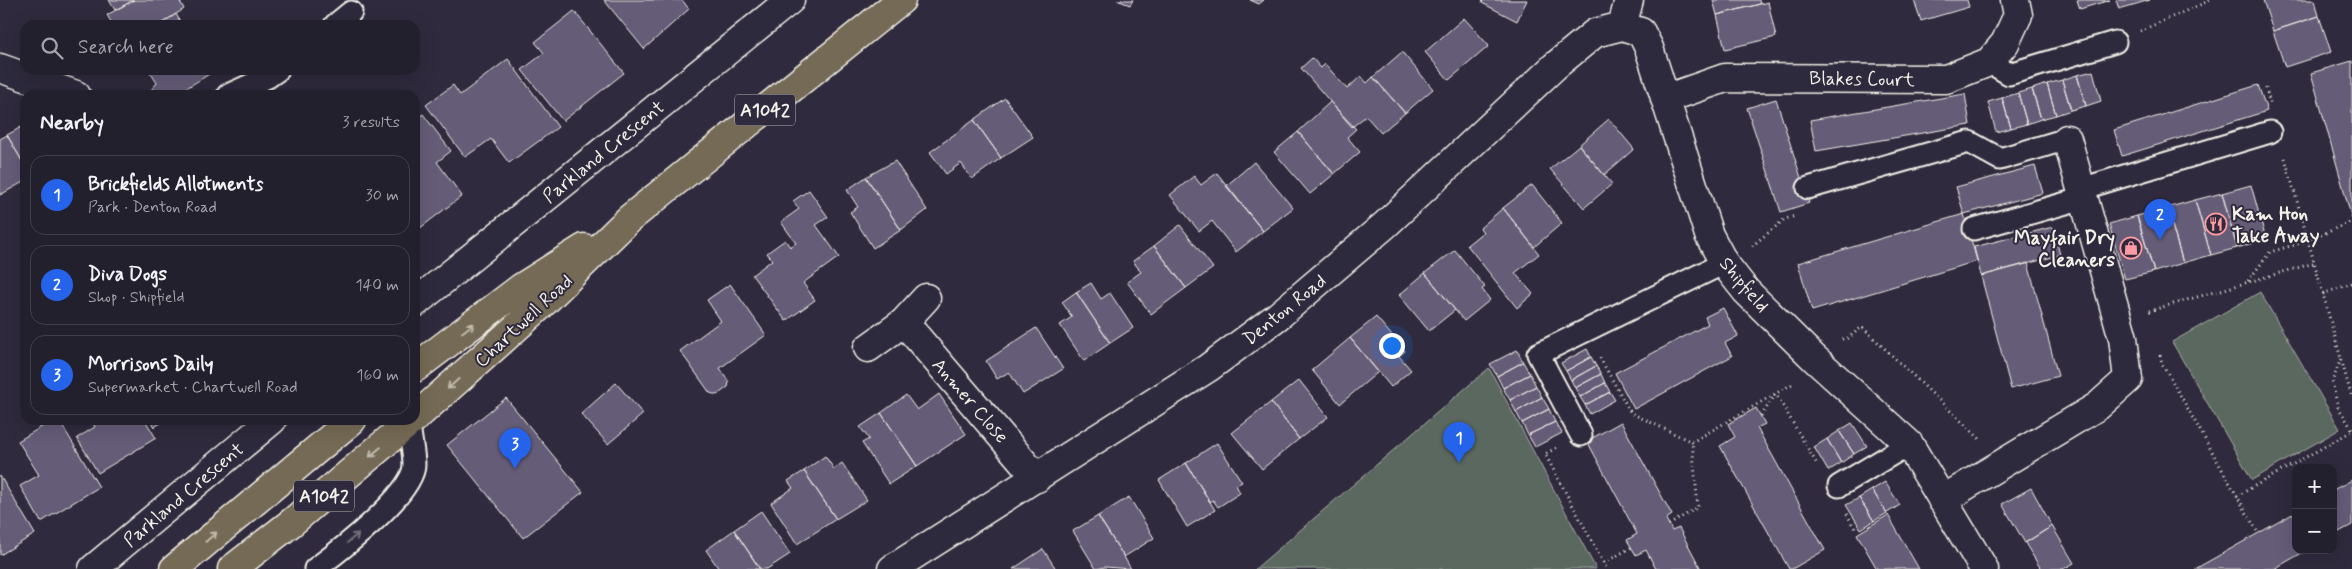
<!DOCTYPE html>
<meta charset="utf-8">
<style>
body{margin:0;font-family:Mynerve,sans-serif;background:#2b2836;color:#f1f3f6}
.controls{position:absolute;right:15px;bottom:15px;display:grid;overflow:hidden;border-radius:10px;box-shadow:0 5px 20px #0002}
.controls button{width:45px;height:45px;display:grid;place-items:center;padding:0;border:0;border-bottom:1px solid #403e4a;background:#23202e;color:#f1f3f6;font:25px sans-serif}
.you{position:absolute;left:1391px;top:345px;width:18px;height:18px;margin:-12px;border:4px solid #fff;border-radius:50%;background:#1a73e8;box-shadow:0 0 0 8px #1a73e833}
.badge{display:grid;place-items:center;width:32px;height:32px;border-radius:50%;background:#2563eb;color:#fff;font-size:16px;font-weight:700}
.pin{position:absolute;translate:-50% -41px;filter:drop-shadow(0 1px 2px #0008)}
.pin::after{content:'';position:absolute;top:26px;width:18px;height:15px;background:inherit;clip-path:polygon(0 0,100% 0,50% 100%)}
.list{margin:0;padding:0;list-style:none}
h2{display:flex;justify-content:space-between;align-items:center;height:65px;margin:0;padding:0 20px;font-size:21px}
h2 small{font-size:16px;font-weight:400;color:#a3a3aa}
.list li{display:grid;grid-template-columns:32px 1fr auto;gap:15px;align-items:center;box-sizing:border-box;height:80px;margin:0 10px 10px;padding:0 10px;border:1px solid #403e4a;border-radius:15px}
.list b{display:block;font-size:19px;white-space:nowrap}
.list p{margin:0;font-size:16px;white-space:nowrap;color:#a3a3aa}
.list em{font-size:16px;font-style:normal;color:#a3a3aa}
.icon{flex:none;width:28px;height:28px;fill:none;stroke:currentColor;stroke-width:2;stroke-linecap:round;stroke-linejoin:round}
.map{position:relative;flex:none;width:2352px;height:569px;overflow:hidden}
.search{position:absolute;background:#23202e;box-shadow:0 5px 20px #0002;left:20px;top:20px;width:400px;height:55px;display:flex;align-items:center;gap:12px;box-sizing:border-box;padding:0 18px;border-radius:15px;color:#a3a3aa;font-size:19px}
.panel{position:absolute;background:#23202e;box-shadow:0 5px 20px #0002;left:20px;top:90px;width:400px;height:335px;border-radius:15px}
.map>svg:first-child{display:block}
</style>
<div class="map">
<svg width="2352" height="569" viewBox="0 0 2352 569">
<rect width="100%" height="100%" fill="#2f2a3d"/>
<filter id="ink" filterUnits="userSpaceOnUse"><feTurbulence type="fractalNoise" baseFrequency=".02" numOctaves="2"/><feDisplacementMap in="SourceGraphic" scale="10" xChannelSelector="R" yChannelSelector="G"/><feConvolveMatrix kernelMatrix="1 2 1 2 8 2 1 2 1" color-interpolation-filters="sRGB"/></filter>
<g filter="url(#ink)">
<path fill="#5a685e" stroke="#a7aca3" d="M2260,292l80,137 -88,51 -80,-138z
M1489,368l107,201h-341l14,-12z"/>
<path fill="#655b78" stroke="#f4f1e8" d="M109,0h25l-19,10z
M134,0h45l5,9 -25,16h-46l-6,-10z
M604,0h78l7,9 -45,40z
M1117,0h16l-3,5z
M1250,0h14l-5,4z
M1483,0h44l-10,21 -35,-18z
M1713,0h46l1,4 -43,11z
M1914,0h53l2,7 -48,14z
M2077,0h33l-30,9z
M2116,0h34l-31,9z
M2263,0h52l4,16 -46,15z
M1768,2l8,35 -51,12 -8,-34z
M574,11l50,62 -61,48 -41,-51 22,-17 -9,-11z
M176,14l6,11h-23z
M2319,16l12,36 -46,15 -12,-36z
M1464,18l25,28 -40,34 -24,-28z
M1402,52l31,37 -28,24 -32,-36z
M1312,58l9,10 4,-4 22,25 14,-13 6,7 6,-6 32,36 -24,20 -15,-17 -14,11 -51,-59z
M508,59l50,68 -49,36 -18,-24 -26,18 -39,-52 27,-20 7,10z
M2352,61v158l-41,-146z
M154,70h55l2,3 -36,22h-21l-3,-5 6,-7 -7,-11z
M2093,71l8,30 -15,5 -9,-31z
M2077,75l9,31 -15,4 -9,-30z
M2062,80l9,30 -15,5 -9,-31z
M2047,84l9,31 -15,4 -9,-30z
M2258,85l9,26 -145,45 -8,-26z
M2032,89l9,30 -14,5 -9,-31z
M2018,93l9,31 -16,4 -9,-30z
M1965,94l5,31 -154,26 -6,-31z
M1005,98l28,39 -32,21 -27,-38z
M2002,98l9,30 -15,4 -8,-30z
M1776,99l33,104 -28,9 -34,-104z
M1330,102l26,27 -9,8 13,15 -26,22 -36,-42z
M423,114l28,37 -14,11 25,34 -47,36v-112z
M1609,119l25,30 -30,26 -25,-30z
M974,120l27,38 -29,21 -11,-16 -15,11 -16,-22z
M25,125v41l-18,-31z
M1298,132l36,42 -24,20 -36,-42z
M7,135l18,31v15l-25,14v-56z
M1579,145l33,39 -28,24 -34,-39z
M895,161l32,49 -26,20 -35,-53z
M1254,162l39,46 -30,23 -37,-45z
M2035,166l8,27 -79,21 -8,-27z
M1217,173l46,58 -27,21 -24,-31 -13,10 -29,-36 24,-19 7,9z
M866,177l35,53 -28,18 -23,-36 8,-5 -11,-17z
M1532,185l30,38 -28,24 -31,-39z
M2251,185l15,54 -29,9 -15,-55z
M809,190l19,27 -12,8 23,32 -36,26 12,17 -29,21 -34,-46 20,-15 -5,-7 18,-13 5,7 6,-4 -15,-21 18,-13 -6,-8z
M2222,193l15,55 -26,7 -16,-55z
M2195,200l16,55 -28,8 -16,-55z
M1503,208l36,46 -24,19 18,21 -16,14 -50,-63 16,-13 -3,-4z
M2167,208l16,55 -29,9 -17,-56z
M1964,214l13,47 -165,50 -14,-48z
M2137,216l17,56 -29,7 -16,-55z
M1180,225l33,43 -27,20 -32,-42z
M2053,227l7,28 -79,21 -7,-29z
M1154,246l32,42 -35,26 -24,-32 14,-10 -8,-11z
M1455,250l30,37 -3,2 8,11 -26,21 -39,-48z
M2028,263l30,113 -47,13 -30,-113z
M1425,273l30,37 -26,21 -30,-36z
M1091,283l10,16 9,-6 23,35 -23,15 -34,-51z
M730,284l36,51 -46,33 9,14 -1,5 -11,8 -7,-2 -30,-42 41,-30 -14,-21z
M1076,292l34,51 -26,18 -24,-36 12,-8 -10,-15z
M1723,308l15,28 -13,7 7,13 -98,53 -19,-36 93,-49 -3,-7z
M1376,317l29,34 -6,5 12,14 -20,17 -41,-49z
M1036,328l27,41 -40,25 -14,-22 -12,7 -11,-18z
M1350,338l28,34 -38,32 -28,-34z
M1587,349l4,8 -25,14 -5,-8z
M1517,350l6,12 -26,14 -7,-12z
M1591,357l5,9 -25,14 -5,-9z
M1523,362l7,12 -27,14 -6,-12z
M1596,366l5,8 -26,14 -4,-8z
M1530,374l6,12 -26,14 -7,-12z
M1601,374l4,9 -25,14 -5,-9z
M1299,380l29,37 -29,22 -28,-37z
M616,383l27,31 -35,30 -27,-30z
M1605,383l5,9 -25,13 -5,-8z
M1536,386l6,11 -26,15 -6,-12z
M1610,392l5,8 -25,14 -5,-9z
M939,394l27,40 -49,32 -36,-53 25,-18 11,15z
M1542,397l7,12 -27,14 -6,-11z
M506,398l77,94 -60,46 -76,-93z
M1271,402l28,37 -37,30 -30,-36z
M1756,408l9,16 -8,4 68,122 -33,19h-3l-69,-123 15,-9 -7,-13z
M1549,409l6,13 -27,13 -6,-12z
M881,413l36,53 -28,18 -27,-41 7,-4 -9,-12z
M53,420h6l40,67 -58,35 -21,-36 19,-11 -21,-34z
M91,420h54l11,18 -58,35 -21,-35 18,-11z
M150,420h16l-12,7z
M1555,422l7,11 -27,14 -7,-12z
M1621,422l51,93 -6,4 6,12 7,-3 22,41h-45l-10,-19 -10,5 -9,-15 10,-6 -50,-93z
M1852,423l15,23 -13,8 -15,-23z
M1839,431l15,23 -13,9 -14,-24z
M1827,439l14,24 -13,8 -14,-24z
M1217,443l25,39 -6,3 4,8 -22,14 -5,-7 -3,2 -24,-39z
M825,456l9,13 8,-6 25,37 -31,19 -32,-48z
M1186,463l29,47 -28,17 -28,-47z
M804,471l32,48 -39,25 -26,-41 22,-15 -5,-7z
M0,476l35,58 -35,21z
M2352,480v45l-19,10v-45z
M1885,482l15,23 -13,8 -15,-23z
M2031,488l21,38 -27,17 -23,-39z
M1872,490l15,23 -13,8 -15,-23z
M1129,497l25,41 -30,19 -26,-41z
M1859,498l15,23 -13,8 -15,-24z
M761,511l29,43 -23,15h-7l-26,-39z
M2296,512v38h11l-33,19h-79z
M1888,515l31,54h-42l-20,-35z
M1098,516l26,41 7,12 -26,-2 -9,2 -23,-38z
M2052,526l22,37 -11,6h-22l-16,-26z
M734,530l26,39h-41l-13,-19z
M1043,549l13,20h-43z"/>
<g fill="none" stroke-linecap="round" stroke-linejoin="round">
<g stroke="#f4f1e8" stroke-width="25">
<path id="service" d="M335,25l16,-13
M1989,62l20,12 106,-32
M228,95l40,-18 10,-7
M1808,188l161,-46 31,17 67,-20
M2081,189l189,-57
M1974,229l110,-31
M1581,435l-43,-81 186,-91
M1839,486l70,-42
M315,569c23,-17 99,-75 99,-104 0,-13 -4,-28 -5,-42"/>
</g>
<g stroke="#f4f1e8" stroke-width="31">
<path id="minor" d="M1622,26l19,6 8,16 60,187 15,28 22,28 69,68 94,85 75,125
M0,68l76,27
M1665,99l60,-21 221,1 43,-17 16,-19 13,-28 -3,-15
M415,303l375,-303
M904,322l22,-24
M868,348l36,-26 133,156
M1942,500l156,-94 30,-27 -5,-41 -56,-199
M93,569l179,-149
M892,569l316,-201 70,-52 107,-91 170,-159 40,-33 27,-7 7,-26"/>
</g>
<g stroke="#f4f1e8" stroke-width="31">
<path id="trunk" d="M415,368l107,-81 62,-39
M415,418l124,-111 90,-88 272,-219
M174,569l178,-149
M232,569l59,-46 121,-103"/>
</g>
<path stroke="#f4f1e8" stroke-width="3" stroke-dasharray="1 4" stroke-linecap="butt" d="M2140,31l71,-31
M2266,88l4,16
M2285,158l67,240
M1752,246l33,-27 11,-3
M2248,281l22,-29 38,-11 44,-20
M2323,294l29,-11
M2149,311l165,-48
M1842,339l6,-1 14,-11 118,112
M2160,355l2,8 96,170
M1600,358l31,55 61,29 102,-59
M2341,359l-9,23 6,25 14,22
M1761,416l15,-22 42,72
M1556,448l-11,6 62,115
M2237,496l115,-65
M1847,514l9,17
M1669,525l29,-18 -6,-65
M1604,563l28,-16
M2277,567l1,2"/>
<use href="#service" stroke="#2f2a3d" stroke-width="21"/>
<use href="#minor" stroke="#2f2a3d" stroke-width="28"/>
<use href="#trunk" stroke="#756a55" stroke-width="28"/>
</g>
<defs><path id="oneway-shaft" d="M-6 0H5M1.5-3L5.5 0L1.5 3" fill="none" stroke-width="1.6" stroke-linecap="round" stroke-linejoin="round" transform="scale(1.25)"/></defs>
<g stroke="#c1bbad">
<use href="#oneway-shaft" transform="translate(468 328) rotate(-37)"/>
<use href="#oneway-shaft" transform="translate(453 384) rotate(138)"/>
<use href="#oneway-shaft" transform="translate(375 452) rotate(140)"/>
<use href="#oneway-shaft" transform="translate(211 537) rotate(-41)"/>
</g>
<use stroke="#747079" href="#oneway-shaft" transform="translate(353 538) rotate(-40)"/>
</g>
<defs>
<g id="restaurant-ring" transform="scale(1.125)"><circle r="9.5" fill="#2f2a3d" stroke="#ff9aa2" stroke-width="1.5"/><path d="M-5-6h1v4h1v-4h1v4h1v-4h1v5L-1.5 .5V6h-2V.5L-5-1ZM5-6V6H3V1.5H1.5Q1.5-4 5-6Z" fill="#ff9aa2"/></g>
<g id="shop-ring" transform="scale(1.125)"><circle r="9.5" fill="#2f2a3d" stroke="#ff9aa2" stroke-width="1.5"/><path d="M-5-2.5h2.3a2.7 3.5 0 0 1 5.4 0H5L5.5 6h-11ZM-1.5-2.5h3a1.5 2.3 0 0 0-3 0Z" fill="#ff9aa2"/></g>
</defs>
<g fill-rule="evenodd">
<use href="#restaurant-ring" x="2216" y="224"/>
<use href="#shop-ring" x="2131" y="248"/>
</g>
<g text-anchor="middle" stroke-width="4" stroke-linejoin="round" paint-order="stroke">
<g fill="#2f2a3d" stroke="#b9b5b5" stroke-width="1">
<rect x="735" y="94.5" width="60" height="31" rx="4"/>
<rect x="294" y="480.5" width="60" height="31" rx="4"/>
</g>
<g font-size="18" font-weight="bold" fill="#f4f1e8">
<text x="765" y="116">A1042</text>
<text x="324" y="502">A1042</text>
</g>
<g font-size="19" fill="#f4f1e8" stroke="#2f2a3d">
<text transform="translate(1862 78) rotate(1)" y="7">Blakes Court</text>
<text transform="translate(603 151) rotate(-39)" y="7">Parkland Crescent</text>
<text transform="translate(1745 284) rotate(50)" y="7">Shipfield</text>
<text transform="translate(1284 309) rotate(-39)" y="7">Denton Road</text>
<text transform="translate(523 320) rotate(-43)" y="7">Chartwell Road</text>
<text transform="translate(971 400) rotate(49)" y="7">Anmer Close</text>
<text transform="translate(183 494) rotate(-40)" y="7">Parkland Crescent</text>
</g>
<g font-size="19" font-weight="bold" fill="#f4f1e8" stroke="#2f2a3d" text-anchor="start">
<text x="2232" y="220">Kam Hon<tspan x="2232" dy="22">Take Away</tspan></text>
<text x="2115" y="244" text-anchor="end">Mayfair Dry<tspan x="2115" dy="22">Cleaners</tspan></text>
</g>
</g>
</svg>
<div class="controls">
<button>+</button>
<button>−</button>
</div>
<div class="you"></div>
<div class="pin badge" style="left:1459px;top:463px">1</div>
<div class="pin badge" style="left:2160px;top:240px">2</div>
<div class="pin badge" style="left:515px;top:469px">3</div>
<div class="search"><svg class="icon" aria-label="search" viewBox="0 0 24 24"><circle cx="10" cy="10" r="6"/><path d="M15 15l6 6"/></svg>Search here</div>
<section class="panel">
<h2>Nearby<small>3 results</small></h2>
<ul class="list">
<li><span class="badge">1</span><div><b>Brickfields Allotments</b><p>Park · Denton Road</p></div><em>30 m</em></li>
<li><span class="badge">2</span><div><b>Diva Dogs</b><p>Shop · Shipfield</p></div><em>140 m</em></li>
<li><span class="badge">3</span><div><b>Morrisons Daily</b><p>Supermarket · Chartwell Road</p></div><em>160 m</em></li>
</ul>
</section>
</div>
